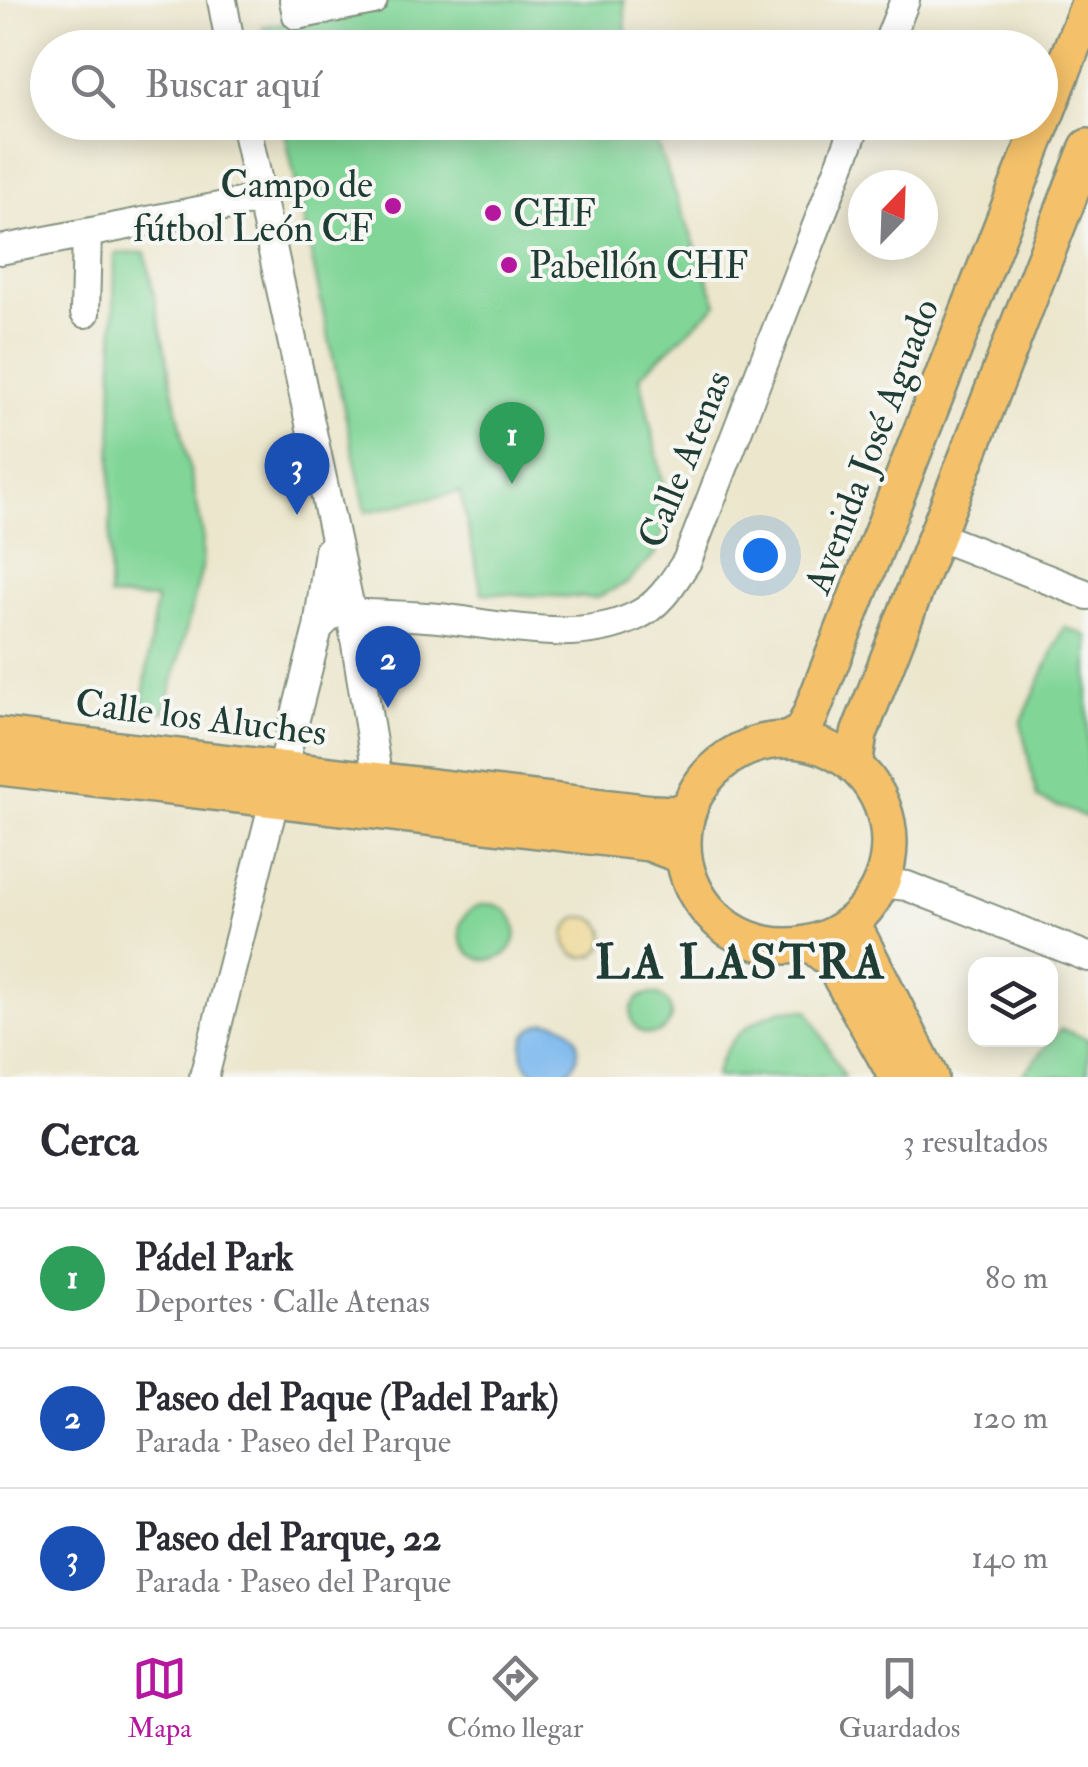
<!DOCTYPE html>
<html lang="es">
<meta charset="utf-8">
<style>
body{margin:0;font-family:"IM FELL Double Pica",serif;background:#f7f7f7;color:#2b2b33}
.controls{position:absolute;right:30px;bottom:30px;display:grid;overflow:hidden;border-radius:20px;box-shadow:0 5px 25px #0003}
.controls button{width:90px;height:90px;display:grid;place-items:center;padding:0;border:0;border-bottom:2px solid #e1e1e2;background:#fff;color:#2b2b33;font:50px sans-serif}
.compass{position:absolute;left:848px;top:170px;width:90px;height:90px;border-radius:50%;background:#fff;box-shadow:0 5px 25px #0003;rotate:23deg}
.you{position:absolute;left:760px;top:555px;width:35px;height:35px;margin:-25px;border:8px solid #fff;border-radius:50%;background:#1a73e8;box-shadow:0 0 0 15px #1a73e833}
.badge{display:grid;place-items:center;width:65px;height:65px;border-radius:50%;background:#b5179e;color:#fff;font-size:32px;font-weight:700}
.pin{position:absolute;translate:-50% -82px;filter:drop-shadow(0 2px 5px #0008)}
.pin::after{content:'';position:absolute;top:52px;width:35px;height:30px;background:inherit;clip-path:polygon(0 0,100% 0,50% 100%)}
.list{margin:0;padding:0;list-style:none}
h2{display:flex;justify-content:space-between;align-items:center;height:130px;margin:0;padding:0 40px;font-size:42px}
h2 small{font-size:32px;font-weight:400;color:#7c7c81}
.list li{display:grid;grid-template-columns:65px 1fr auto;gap:30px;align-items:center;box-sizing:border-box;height:140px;padding:0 40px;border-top:2px solid #e1e1e2}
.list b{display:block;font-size:38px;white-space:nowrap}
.list p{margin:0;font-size:32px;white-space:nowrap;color:#7c7c81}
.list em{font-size:32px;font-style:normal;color:#7c7c81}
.icon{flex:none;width:55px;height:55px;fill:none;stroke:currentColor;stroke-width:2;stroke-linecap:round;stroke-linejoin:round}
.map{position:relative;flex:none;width:1088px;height:1077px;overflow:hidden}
.search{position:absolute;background:#fff;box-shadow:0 5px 25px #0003;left:30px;right:30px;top:30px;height:110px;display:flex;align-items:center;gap:25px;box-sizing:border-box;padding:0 35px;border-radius:55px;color:#7c7c81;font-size:38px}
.sheet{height:550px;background:#fff}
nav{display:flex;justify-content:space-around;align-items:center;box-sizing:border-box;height:140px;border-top:2px solid #e1e1e2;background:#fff;font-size:28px;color:#7c7c81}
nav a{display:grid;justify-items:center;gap:5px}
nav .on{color:#b5179e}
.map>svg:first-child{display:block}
</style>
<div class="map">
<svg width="1088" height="1077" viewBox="0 0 1088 1077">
<rect width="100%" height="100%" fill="#f6f6f2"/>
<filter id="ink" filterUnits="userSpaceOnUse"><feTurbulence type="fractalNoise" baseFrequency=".01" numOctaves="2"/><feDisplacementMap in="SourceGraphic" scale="20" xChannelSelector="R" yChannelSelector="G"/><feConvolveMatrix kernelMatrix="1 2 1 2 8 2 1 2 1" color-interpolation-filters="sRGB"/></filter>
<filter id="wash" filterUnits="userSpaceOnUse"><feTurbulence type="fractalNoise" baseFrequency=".0048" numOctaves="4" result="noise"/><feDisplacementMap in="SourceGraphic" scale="40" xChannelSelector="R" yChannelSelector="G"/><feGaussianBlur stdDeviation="2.25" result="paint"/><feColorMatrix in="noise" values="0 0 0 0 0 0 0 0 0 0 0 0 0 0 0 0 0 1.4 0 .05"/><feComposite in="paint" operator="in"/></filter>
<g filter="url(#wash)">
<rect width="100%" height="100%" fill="#ebe6cc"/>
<path fill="#80d597" stroke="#508966" stroke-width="2.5" d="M391,0h233l3,47h-360l-4,-20z
M283,123h366l68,181 -77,72 29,135 -14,43 -28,29 -31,15 -114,-5 -22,-101 -94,20z
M145,252l58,282 -1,34 -37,144 -23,-4 14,-109 -47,-2 6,-343z
M1064,627l24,9v182l-51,-20 -16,-75z
M460 932a28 28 0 1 1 56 0a28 28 0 1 1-56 0Z
M631 1014a20 20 0 1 1 40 0a20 20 0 1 1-40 0Z
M782,1010h26l36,67h-129c10,-37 31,-55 67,-67z
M1061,1029l27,10v38h-67z"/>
<path fill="#eeda9e" stroke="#868c69" stroke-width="2.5" d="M565 937a20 20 0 1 1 40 0a20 20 0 1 1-40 0Z"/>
<path fill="#7ab7ed" stroke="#4c7a90" stroke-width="2.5" d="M522 1050a28 28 0 1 1 56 0a28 28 0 1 1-56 0Z"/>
</g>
<g filter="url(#ink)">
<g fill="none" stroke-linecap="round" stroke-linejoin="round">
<g stroke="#859280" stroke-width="32">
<path id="minor" d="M222,0l9,48
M294,0l3,15 76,-15
M886,48l19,-48
M245,122l106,491 27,167
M0,250l260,-51
M85,313l2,-80
M937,536l151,59
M318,628l15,-15c36,1 70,2 106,5 62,7 138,27 197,-2 24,-11 37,-34 51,-55l170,-439
M882,883l25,3 181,71
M204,1077l114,-449 11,-77"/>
</g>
<g stroke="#859280" stroke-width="40">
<path id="major" d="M0,736l653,77 23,1 13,-7
M683 843a103 103 0 1 1 206 0a103 103 0 1 1-206 0Z
M787,740l15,-8 8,-16 278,-710
M854,766l5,-32 229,-587
M0,767l649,76 34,13
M852,923l78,154
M811,944l20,16 66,117"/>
</g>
<use href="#minor" stroke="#fff" stroke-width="28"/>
<use href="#major" stroke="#f4c16a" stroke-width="35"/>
</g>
</g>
<g fill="#b5179e" stroke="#f6f6f2" stroke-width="4">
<circle cx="393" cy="206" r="10"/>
<circle cx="493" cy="213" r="10"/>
<circle cx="509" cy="265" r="10"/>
</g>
<g text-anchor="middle" stroke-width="8" stroke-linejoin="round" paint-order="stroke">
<g font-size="38" fill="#1f3d34" stroke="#f6f6f2" text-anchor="start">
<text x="373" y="197" text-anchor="end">Campo de<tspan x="373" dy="44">fútbol León CF</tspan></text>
<text x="513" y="226">CHF</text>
<text x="529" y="278">Pabellón CHF</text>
</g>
<g font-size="38" fill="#1f3d34" stroke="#f6f6f2">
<text transform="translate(871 446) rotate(-69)" y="13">Avenida José Aguado</text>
<text transform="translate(684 459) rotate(-68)" y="13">Calle Atenas</text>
<text transform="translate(201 717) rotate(7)" y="13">Calle los Aluches</text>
</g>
<g font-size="48" font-weight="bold" letter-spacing="2.5" fill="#1f3d34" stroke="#f6f6f2">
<text x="741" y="978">LA LASTRA</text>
</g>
</g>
</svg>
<div class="controls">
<button><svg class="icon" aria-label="layers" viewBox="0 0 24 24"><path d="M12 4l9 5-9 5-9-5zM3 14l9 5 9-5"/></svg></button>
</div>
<svg class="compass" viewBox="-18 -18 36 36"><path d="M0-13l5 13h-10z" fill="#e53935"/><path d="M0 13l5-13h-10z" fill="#7c7c81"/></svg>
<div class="you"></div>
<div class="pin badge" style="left:512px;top:484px;background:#2e9e5b">1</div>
<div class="pin badge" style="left:388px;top:708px;background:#1a4fb4">2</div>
<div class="pin badge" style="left:297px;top:515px;background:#1a4fb4">3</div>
<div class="search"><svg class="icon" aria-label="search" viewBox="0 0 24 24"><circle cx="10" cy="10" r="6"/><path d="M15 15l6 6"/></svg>Buscar aquí</div>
</div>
<section class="sheet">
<h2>Cerca<small>3 resultados</small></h2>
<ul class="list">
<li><span class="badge" style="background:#2e9e5b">1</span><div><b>Pádel Park</b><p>Deportes · Calle Atenas</p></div><em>80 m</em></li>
<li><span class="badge" style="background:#1a4fb4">2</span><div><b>Paseo del Paque (Padel Park)</b><p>Parada · Paseo del Parque</p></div><em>120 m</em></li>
<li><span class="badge" style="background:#1a4fb4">3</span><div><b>Paseo del Parque, 22</b><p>Parada · Paseo del Parque</p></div><em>140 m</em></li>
</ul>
</section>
<nav>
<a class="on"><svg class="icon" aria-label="map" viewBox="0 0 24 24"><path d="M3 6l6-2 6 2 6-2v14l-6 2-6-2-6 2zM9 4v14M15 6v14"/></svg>Mapa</a>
<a><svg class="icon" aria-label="directions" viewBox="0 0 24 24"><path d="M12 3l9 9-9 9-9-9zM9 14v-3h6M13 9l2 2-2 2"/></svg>Cómo llegar</a>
<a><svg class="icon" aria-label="saved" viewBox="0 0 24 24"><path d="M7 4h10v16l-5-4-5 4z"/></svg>Guardados</a>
</nav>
